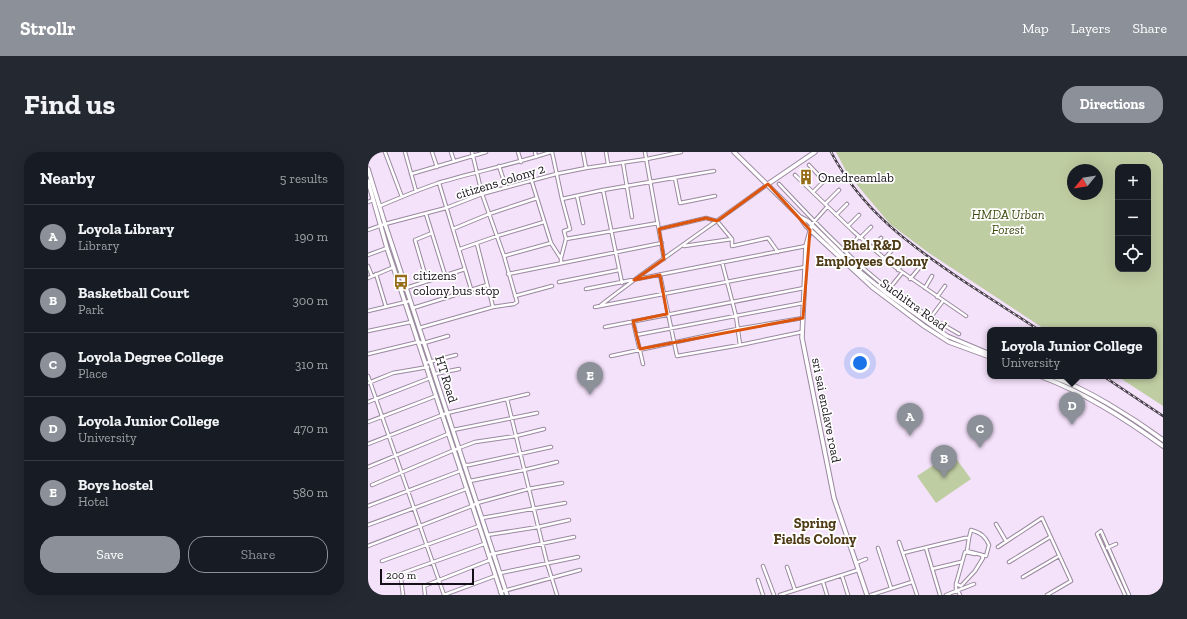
<!DOCTYPE html>
<meta charset="utf-8">
<style>
body{margin:0;font-family:"Zilla Slab",serif;background:#242831;color:#f1f3f6}
.controls{position:absolute;right:12px;top:12px;display:grid;overflow:hidden;border-radius:8px;box-shadow:0 4px 16px #0002}
.controls button{width:36px;height:36px;display:grid;place-items:center;padding:0;border:0;border-bottom:1px solid #363941;background:#171b24;color:#f1f3f6;font:20px sans-serif}
.compass{position:absolute;left:699px;top:12px;width:36px;height:36px;border-radius:50%;background:#171b24;box-shadow:0 4px 16px #0002;rotate:240deg}
.scale{position:absolute;left:12px;bottom:10px;width:94px;box-sizing:border-box;padding-left:4px;border:2px solid #150f17;border-top:0;font-size:11px;line-height:14px;white-space:nowrap;color:#150f17;-webkit-text-stroke:3px #fff;paint-order:stroke}
.you{position:absolute;left:492px;top:211px;width:14px;height:14px;margin:-10px;border:3px solid #fff;border-radius:50%;background:#1a73e8;box-shadow:0 0 0 6px #1a73e833}
.badge{display:grid;place-items:center;width:26px;height:26px;border-radius:50%;background:#8c9099;color:#fff;font-size:13px;font-weight:700}
.pin{position:absolute;translate:-50% -33px;filter:drop-shadow(0 1px 2px #0008)}
.pin::after{content:'';position:absolute;top:21px;width:14px;height:12px;background:inherit;clip-path:polygon(0 0,100% 0,50% 100%)}
.popup{position:absolute;left:619px;top:175px;width:170px;height:52px;box-sizing:border-box;display:grid;place-content:center;border-radius:8px;background:#171b24;filter:drop-shadow(0 1px 3px #0005);font-size:13px;white-space:nowrap;color:#9ea1a6}
.popup b{font-size:15px;color:#f1f3f6}
.popup::after{content:'';position:absolute;left:50%;top:100%;margin-left:-8px;border:8px solid transparent;border-top-color:#171b24}
.list{margin:0;padding:0;list-style:none}
h2{display:flex;justify-content:space-between;align-items:center;height:52px;margin:0;padding:0 16px;font-size:17px}
h2 small{font-size:13px;font-weight:400;color:#9ea1a6}
.list li{display:grid;grid-template-columns:26px 1fr auto;gap:12px;align-items:center;box-sizing:border-box;height:64px;padding:0 16px;border-top:1px solid #363941}
.list b{display:block;font-size:15px;white-space:nowrap}
.list p{margin:0;font-size:13px;white-space:nowrap;color:#9ea1a6}
.list em{font-size:13px;font-style:normal;color:#9ea1a6}
.actions{display:flex;gap:8px;padding:12px 16px}
.actions a{flex:1;padding:9px 0;border:1px solid #8c9099;border-radius:16px;text-align:center;font-size:14px;color:#8c9099}
.actions .main{background:#8c9099;color:#fff}
.icon{flex:none;width:22px;height:22px;fill:none;stroke:currentColor;stroke-width:2;stroke-linecap:round;stroke-linejoin:round}
.map{position:relative;flex:none;width:795px;height:443px;overflow:hidden;border-radius:16px}
header{display:flex;align-items:center;gap:24px;box-sizing:border-box;height:56px;padding:0 20px;background:#8c9099;color:#fff}
header strong{font-size:19px}
nav{display:flex;gap:22px;margin-inline-start:auto;font-size:14px}
.intro{display:flex;align-items:center;justify-content:space-between;box-sizing:border-box;height:96px;padding:0 24px}
h1{margin:0;font-size:28px}
.button{padding:10px 18px;border-radius:16px;background:#8c9099;color:#fff;font-size:14px;font-weight:700}
main{display:flex;gap:24px;padding:0 24px}
aside{flex:1;background:#171b24;border-radius:16px;box-shadow:0 4px 16px #0002}
.map>svg:first-child{display:block}
</style>
<header>
<strong>Strollr</strong>
<nav><a>Map</a><a>Layers</a><a>Share</a></nav>
</header>
<div class="intro"><h1>Find us</h1><a class="button">Directions</a></div>
<main>
<aside>
<h2>Nearby<small>5 results</small></h2>
<ul class="list">
<li><span class="badge">A</span><div><b>Loyola Library</b><p>Library</p></div><em>190 m</em></li>
<li><span class="badge">B</span><div><b>Basketball Court</b><p>Park</p></div><em>300 m</em></li>
<li><span class="badge">C</span><div><b>Loyola Degree College</b><p>Place</p></div><em>310 m</em></li>
<li><span class="badge">D</span><div><b>Loyola Junior College</b><p>University</p></div><em>470 m</em></li>
<li><span class="badge">E</span><div><b>Boys hostel</b><p>Hotel</p></div><em>580 m</em></li>
</ul>
<div class="actions"><a class="main">Save</a><a>Share</a></div>
</aside>
<div class="map">
<svg width="795" height="443" viewBox="0 0 795 443">
<rect width="100%" height="100%" fill="#f4e1fa"/>
<path fill="#bfcda2" fill-rule="evenodd" d="M468,0h327v254l-46,-30h37v-46h-108l-117,-77 -39,-29 -43,-51zM750,15h30v102h-30zM705,18h24v24h-24z
M584,301l19,26 -35,24 -19,-27z"/>
<g fill="none" stroke-linecap="round" stroke-linejoin="round">
<g stroke="#9a899f" stroke-width="4.5">
<path id="minor" d="M17,0l17,45
M37,0l11,39
M64,0l5,15
M83,0l3,9
M150,0l3,10
M167,0l1,5
M184,0l10,47 8,30 -6,2 2,8 -5,19v5
M215,0l3,16
M238,0l2,12
M277,0l19,107
M255,11l9,54
M441,13l15,16
M131,14l7,21
M43,22l75,-22
M427,23l58,56 39,34 74,51
M307,26l5,25 35,-7
M164,30l19,61 9,14
M71,31l32,106
M411,32c33,35 66,70 103,100 24,19 51,35 77,50
M235,38l19,93
M445,40l14,-14
M209,44l6,27
M194,47l41,-9 111,-19
M0,50l5,-2
M457,52l14,-14
M12,54c19,-8 38,-16 58,-23 37,-11 76,-19 113,-31
M58,62l19,61
M468,63l11,-11
M444,72l15,-17
M480,74l11,-11
M85,77l36,-15 48,-16
M291,77l47,-11 11,3 15,18v7l36,-8 10,14
M0,78l17,-6 61,-16 36,-14 74,-20 30,-6 61,-9 34,-7
M492,86l11,-11
M198,87l92,-16
M109,92l16,63
M316,94l48,-7
M504,96l9,-10
M92,97l37,-13 47,-14
M478,100l13,-16
M0,103l19,-7
M136,104l47,-13
M516,107l10,-11
M354,110l14,54 4,29
M0,114l4,10
M530,118l7,-11
M8,122l10,33
M140,122l154,-31
M292,123l17,81 63,-11 62,-13
M0,126l26,-11
M542,127l10,-12
M59,129l-12,-41 17,-7
M191,130l60,-12
M38,136l59,-19
M557,136l7,-12
M218,137l220,-43
M521,137l13,-16
M147,144l37,-10
M569,145l8,-11
M233,153c54,-42 111,-80 167,-121
M227,155l210,-40
M45,156l74,-23
M0,159l42,-10
M563,165l12,-16
M265,169l10,43
M237,175l199,-39
M51,176l74,-21 21,-3 3,-2 -13,-46 -22,-62 -10,-42
M0,179l43,-9
M268,183l167,-32
M0,202l50,-12 6,1 24,-7
M243,204l126,-27 66,-11
M57,211l31,-8
M67,222l24,-5
M0,224l76,219
M0,231l25,-10 35,-6
M139,247l40,164 10,32
M0,250l62,-24
M0,270l68,-26
M85,278l84,-17
M0,292l79,-31 81,-19
M97,313h4l82,-18
M0,315l80,-33
M102,329l54,-11 33,-8
M4,333l87,-37 16,-6 41,-6 28,-7
M0,354l92,-35
M114,366l83,-15
M628,372l10,17
M0,373l98,-36
M119,383l51,-8 31,-7
M531,390l18,53
M0,394l104,-40 5,-3 51,-14 34,-6
M630,395l44,-29 29,63 -24,14
M510,396l13,40
M558,396l14,47
M739,396l9,-4
M535,401l62,-15h4l-2,13 19,5 3,-11c-4,-9 -8,-12 -18,-15l-2,8
M120,403l86,-18
M14,409l97,-35
M641,410l41,-25
M488,411l10,-4
M395,414l11,29
M419,415l8,23
M564,417l29,-7
M132,421l78,-16
M26,424l90,-32
M474,424l6,19
M655,425l36,-21
M33,427l2,16
M390,428l5,15
M455,430l4,13
M588,432l5,2 14,-15 8,-13 -1,-2
M590,439l2,4
M132,440l80,-22
M588,440v-8l9,-32 10,2
M57,443l-1,-9 66,-26
M76,443l51,-19
M412,443l78,-25
M503,443l41,-13
M578,443l28,-11
M757,443l-28,-61 4,-3 28,64"/>
</g>
<g stroke="#9a899f" stroke-width="5.5">
<path id="tertiary" d="M0,17l17,55 122,371
M0,29l19,67 115,347
M400,32l47,-32
M444,72l-6,22 -4,92 32,160 33,97"/>
</g>
<g stroke="#9a899f" stroke-width="5.5">
<path id="secondary" d="M366,0l66,65 6,9 66,61 52,39 25,16 41,15
M432,65l8,4 51,50 26,21 62,44 43,18
M672,224c45,17 84,42 123,70
M683,224c36,13 81,41 112,64"/>
</g>
<use href="#minor" stroke="#fff" stroke-width="2.5"/>
<use href="#tertiary" stroke="#fff" stroke-width="3.5"/>
<use href="#secondary" stroke="#fff" stroke-width="3.5"/>
<g stroke="#473e4a" stroke-width="2.5">
<path id="rail" d="M463,0c31,59 80,94 134,130 25,16 49,32 74,48
M735,224l60,40"/>
</g>
<use href="#rail" stroke="#fff" stroke-width="1" stroke-dasharray="3" stroke-linecap="butt"/>
</g>
<path fill="none" stroke="#dd550d" stroke-width="3" stroke-linejoin="round" d="M400,32l42,46 -7,88 -163,31 -7,-28 34,-7 -7,-39 -26,5 30,-21 -5,-30 47,-11 11,3z"/>
<defs>
<g id="building-bare" transform="scale(1.2)"><path d="M-4-6H4V6H1V3H-1V6H-4ZM-2.5-4.3h1.7v1.8h-1.7ZM.8-4.3h1.7v1.8H.8ZM-2.5-1h1.7V.8h-1.7ZM.8-1h1.7V.8H.8Z" fill="#966d18" stroke="#fff" stroke-width="2.5" paint-order="stroke"/></g>
<g id="bus-bare" transform="scale(1.2)"><path d="M-5-6H5V4H4V6H2V4H-2V6H-4V4H-5ZM-3.5-4V0h7V-4ZM-3.5 1.2v1.5H-2V1.2ZM2 1.2v1.5H3.5V1.2Z" fill="#966d18" stroke="#fff" stroke-width="2.5" paint-order="stroke"/></g>
</defs>
<g fill-rule="evenodd">
<use href="#building-bare" x="438" y="25"/>
<use href="#bus-bare" x="33" y="130"/>
</g>
<g text-anchor="middle" stroke-width="3.5" stroke-linejoin="round" paint-order="stroke">
<g font-size="13" fill="#150f17" stroke="#fff" text-anchor="start">
<text x="450" y="30">Onedreamlab</text>
<text x="45" y="128">citizens<tspan x="45" dy="15">colony bus stop</tspan></text>
</g>
<g font-size="13" fill="#150f17" stroke="#fff">
<text transform="translate(132 29) rotate(-17)" y="5">citizens colony 2</text>
<text transform="translate(546 152) rotate(36)" y="5">Suchitra Road</text>
<text transform="translate(79 227) rotate(73)" y="5">HT Road</text>
<text transform="translate(459 258) rotate(79)" y="5">sri sai enclave road</text>
</g>
<g font-size="13" font-style="italic" fill="#3d4b10" stroke="#fff">
<text x="640" y="67">HMDA Urban<tspan x="640" dy="15">Forest</tspan></text>
</g>
<g font-size="14" font-weight="bold" fill="#4e3a15" stroke="#fff">
<text x="504" y="98">Bhel R&amp;D<tspan x="504" dy="16">Employees Colony</tspan></text>
<text x="447" y="376">Spring<tspan x="447" dy="16">Fields Colony</tspan></text>
</g>
</g>
</svg>
<div class="controls">
<button>+</button>
<button>−</button>
<button><svg class="icon" aria-label="locate" viewBox="0 0 24 24"><circle cx="12" cy="12" r="6"/><path d="M12 2v4M12 18v4M2 12h4M18 12h4"/></svg></button>
</div>
<svg class="compass" viewBox="-18 -18 36 36"><path d="M0-13l5 13h-10z" fill="#e53935"/><path d="M0 13l5-13h-10z" fill="#9ea1a6"/></svg>
<div class="scale">200 m</div>
<div class="you"></div>
<div class="pin badge" style="left:542px;top:284px">A</div>
<div class="pin badge" style="left:576px;top:326px">B</div>
<div class="pin badge" style="left:612px;top:296px">C</div>
<div class="pin badge" style="left:704px;top:273px">D</div>
<div class="popup"><b>Loyola Junior College</b>University</div>
<div class="pin badge" style="left:222px;top:243px">E</div>
</div>
</main>
